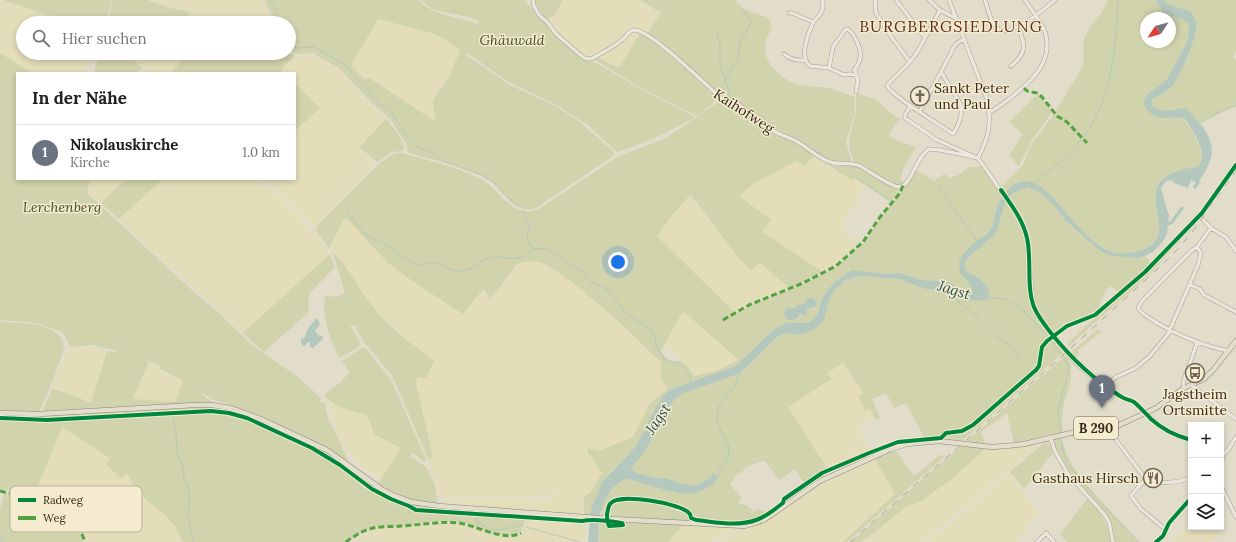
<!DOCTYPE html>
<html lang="de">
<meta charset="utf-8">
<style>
body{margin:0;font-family:Lora,serif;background:#f6f6f6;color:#202124}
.controls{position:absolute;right:12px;bottom:12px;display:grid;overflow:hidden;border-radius:0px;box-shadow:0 2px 6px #0003}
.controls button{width:36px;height:36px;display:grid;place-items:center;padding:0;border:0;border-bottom:1px solid #e0e0e0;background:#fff;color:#202124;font:20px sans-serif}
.compass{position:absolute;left:1140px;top:12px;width:36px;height:36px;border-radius:50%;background:#fff;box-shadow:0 2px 6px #0003;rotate:234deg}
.you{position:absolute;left:618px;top:262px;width:14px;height:14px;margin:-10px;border:3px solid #fff;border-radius:50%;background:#1a73e8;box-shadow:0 0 0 6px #1a73e833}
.badge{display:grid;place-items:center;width:26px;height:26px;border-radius:50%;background:#1a73e8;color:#fff;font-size:13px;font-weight:700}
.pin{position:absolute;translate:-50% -33px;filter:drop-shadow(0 1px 2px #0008)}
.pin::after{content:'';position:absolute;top:21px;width:14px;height:12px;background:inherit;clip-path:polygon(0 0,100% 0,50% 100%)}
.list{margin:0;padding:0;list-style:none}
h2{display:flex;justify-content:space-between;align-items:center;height:52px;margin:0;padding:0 16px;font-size:17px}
h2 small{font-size:13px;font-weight:400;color:#757577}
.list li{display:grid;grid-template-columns:26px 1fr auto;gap:12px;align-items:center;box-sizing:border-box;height:56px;padding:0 16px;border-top:1px solid #e0e0e0}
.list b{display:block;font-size:15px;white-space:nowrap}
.list p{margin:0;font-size:13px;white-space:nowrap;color:#757577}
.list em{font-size:13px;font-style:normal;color:#757577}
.icon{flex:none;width:22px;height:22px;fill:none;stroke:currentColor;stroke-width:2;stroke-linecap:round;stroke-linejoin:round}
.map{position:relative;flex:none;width:1236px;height:542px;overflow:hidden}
.search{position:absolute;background:#fff;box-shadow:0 2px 6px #0003;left:16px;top:16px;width:280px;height:44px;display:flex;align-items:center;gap:10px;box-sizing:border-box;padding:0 14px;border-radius:22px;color:#757577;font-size:15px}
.panel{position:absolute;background:#fff;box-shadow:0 2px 6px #0003;left:16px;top:72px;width:280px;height:108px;border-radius:0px}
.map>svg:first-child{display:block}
</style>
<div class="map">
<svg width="1236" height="542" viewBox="0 0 1236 542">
<rect width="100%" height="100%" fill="#e2dcca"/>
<path fill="#e3ddba" d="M0,0l33,9 39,14h-49v30h68l-6,20h-53l-32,-20z
M147,0h115l11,23h-45l-6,-2 -2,2h-41l11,-11 -19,-4z
M563,0h77l20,14 -13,19 -8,1 -20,34 -25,-13 -4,3 -10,-4 -18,-16 -17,-18 10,-4z
M378,19l54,14 13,6 15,11 -10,25 -14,19 -3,10 3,18 -68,-45 -2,3 -15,-14z
M148,53h42l-20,20h-20l-2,-2 -10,-9z
M309,55l11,4 18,10 28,32 20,18 -27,29 14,14v5l-58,58 -2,1 -50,-47h32v-48l24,-23 -24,-24v-11h-12l-3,-3 15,-14z
M815,155l21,11 -1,4 20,8 9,6 -10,26 -4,-2 -7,23 15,14 -19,18 -16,9 -61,-40 -23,-36 14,-12 44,-23 7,5z
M92,179h34l-25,24 -12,-11z
M163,179h97l52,51 18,24 -87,79 -124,-114z
M690,195l55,70 14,-3 31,26 -41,16 -15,9 -77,-77 17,-23z
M345,217l13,13 17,20 109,38 7,11 27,-36 18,-2 10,3 31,22 39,33 46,44 -2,15 8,10 -19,17 -16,32 -34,14 -12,-3 3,9 2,1 10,15 -11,19 -7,4v19l-48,-3 -3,-3 2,-7 3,-2h9v-3h5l4,-3v-3l-4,4 -4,1 -104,2 -4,-3 -12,-36 5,-2 -17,-73 1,-7 -4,-32 -16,-13 -25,-25 -32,-48 -11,-11z
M683,311l56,49 -22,11 -23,5 -5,-8 -25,-24z
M83,347h10l14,4 -16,52 -24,-10 -15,-4 13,-35 4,-4z
M150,361l11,5 -2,3 24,12 -8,21 -42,-3z
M843,363l4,8 17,22 1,18 5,-2 5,10 -17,6 12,27 -42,18 -40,-63 43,-28 -4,-6z
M324,395l9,9 14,6 19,4 5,11 3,9 27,14 -21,32 -25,-19 -6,-8 -9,-15 -11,-32z
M62,427l48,31 12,20 4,-5 11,19 28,23 10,11 8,16h-97l-2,-5 12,-6 -11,5 -8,-15 -14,-15 -15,-10 -13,-3z
M1039,443l-1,2 -114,97h-63l18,-13 28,-23 13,-4 33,-24 32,-29 25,-1z
M875,459l20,35 -52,48h-124l18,-8 6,-5 15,-4 8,-4 52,-37z
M1009,473l30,40 -23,29h-88z
M527,498l3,1 2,2 -2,8 -3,1 -84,-5 -2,-2 2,-2z
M528,518l47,4v2l11,3 -4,15h-64z
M436,523h16l17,3 18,7 20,5h7l6,-5 -4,9h-159l2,-6 12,-6 9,-2 41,-2z
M1191,524v3h26l4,6 -12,9h-35l-1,-3z
M683,525l51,3 1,2 -25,12h-42z"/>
<path fill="#d0d3ac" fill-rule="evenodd" d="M3,0h109l-7,23h-33z
M113,0h34l24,8 20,4 -12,11h-72z
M264,0h156l-1,1c16,15 39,16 59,23l1,-3 -11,-4 -34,-7 -13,-10h103l52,53 11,7 11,4 44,26 54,27c-26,14 -51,26 -79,35l-29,-27 -33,-21 -46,-22 -42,-29 -1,2 44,30 47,22 19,12 37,32 1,4 -72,49c-6,4 -13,7 -20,4 -15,-5 -21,-20 -33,-28 -24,-14 -53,-19 -79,-27l-2,-1 -2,-9 -16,-24 -19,-17 -32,-34 -26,-15 -14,1 -10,-4v-27h-13zM378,19l54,14 13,6 15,11 -10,25 -16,24 -1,5 3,18 -68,-45 -2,3 -15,-14z
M535,0h28l-9,16 -8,3c-5,-8 -10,-10 -11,-19z
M640,0h97v3c4,3 8,7 13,9 6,3 15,2 19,8 6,8 -1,13 -3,20 -6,20 12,36 29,44 8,3 19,2 27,3 11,2 22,6 33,10v15l-9,30 6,22 -23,-3 -31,-20 -33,-15 -25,-22 -4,-3 -16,-5 -73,-62 14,-21z
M1108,0h48l6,11 9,5 10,2 8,6v9l-2,9 -20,37 -19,15 -4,7 22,18c8,-2 16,-3 21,5 42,63 -16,32 -30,62 -7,16 6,33 1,48 -3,9 -12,17 -22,18 -9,2 -18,2 -27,-1 -19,-7 -56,-49 -71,-65l-30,2 -2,4 -5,-5 22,-22 7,-18 26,-36 27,-45c2,-11 -2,-22 3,-32 6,-12 17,-20 22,-34zM1146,18h24v24h-24z
M1164,0h72v51l-3,6 3,2v47l-36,17 -7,-8 -17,-6c-9,4 -17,3 -24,-4v-6l16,-9 20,-33 9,-29 -13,-19c-8,-1 -14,-2 -20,-9z
M640,34c15,3 65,50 77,63l-2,4 -17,15 -56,-27 -48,-30 3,-2 22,11z
M289,52l6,4 -15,14 3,3h-113l20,-20z
M0,53l32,20h-15v106h73l-3,14 110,102 22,18 33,32 46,32 23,21 -1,3 5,3 4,18 5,7 15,34 -17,-12 -15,-8 -90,-40 -14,-3 -11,-7v2l9,6v1l-169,10 10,-23 15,4 24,10 16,-52 9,2v-2l-23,-6 -23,2 -5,-11 -5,-6 -2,1c-17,-9 -38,-10 -58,-11zM149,361l11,4 -1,3 24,13 -8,21 -42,-3z
M99,53h28l15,15 -6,5h-42z
M295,84l25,24 -25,23z
M856,93l20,7 17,15 8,4 -7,7 -5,9 6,5 21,7 -12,20 -4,12 5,4 -7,3 -43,-21 -6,-19v-6l7,-28z
M1038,94l14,18 -20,28 -13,26 -10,-11 14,-21 -14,-12z
M721,100l11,2 9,5 19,18 32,15 23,15 -11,11 -7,-5 -44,23 -14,12 32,24 -9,12 61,40 -33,16 -30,-25 -9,7c-24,-21 -39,-52 -61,-75l-16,18 -17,23 79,78 22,-12 39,-15 38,-19 29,-25 16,-25 31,-39 4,-10 19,12 10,-7 6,4 8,-3 11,-8h13l21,30 -7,13 -3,16 -3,4 -31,31 7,20 6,7v3l-3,2 -17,-9 -11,-3 -19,-1 -22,-7 -13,1 -37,-4 -21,19 -11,26 -10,8h-21l-8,3 -8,6 -35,34 -65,23 -35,57 -27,27 -18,37 -1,5h-6v-19l7,-4 11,-19 -10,-15 -4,-4 -1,-6 12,3 34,-14 16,-32 19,-17 -8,-10 2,-15 -46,-44 -39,-33 -31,-22 -10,-3 -18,2 -28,36 -6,-11 -21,26 -45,-29 -30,-22 -43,-46 -16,31 -13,-17 1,-5 63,-63 15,-10h7c26,8 53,13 77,25 21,10 31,42 60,31l80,-53 45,-17 17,-11zM814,298l3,6 -1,4 -9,1 -1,7h-2l-4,-3 -2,5 -6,2h-5l-3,-6 1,-3 3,-3 5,1zM683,311l56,49 -22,11 -23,5 -5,-8 -8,-7c-12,0 -13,1 -20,-10z
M386,119c6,7 17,20 18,30l-2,2 -11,1 -13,10 -4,-2 -14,-13z
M836,166h21l38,21 3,3v3l-7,8 -36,-23 -3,2 -17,-10z
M126,179h37l-44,40 -18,-16z
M1028,187l12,6 11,8 14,19 35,31 12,5 28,2 5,-2 7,8 -32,29 -9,-7 -6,5 -10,24 -8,4 -21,5 -12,9 -12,-15 -5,-9 -3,-9 -5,-67 -6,-16 -13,-19 3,-5z
M1007,202c9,12 16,25 19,40l5,66 8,13 8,10 1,5c-11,13 -7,22 -14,35l-61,53 -11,6 -19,2 -3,6 -16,-1 -18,-34 -12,5 -8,-15 -14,6 8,19 -5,1 -5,-10 -5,2 -7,-15 6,-3 -21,-30 -16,10 4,6 -43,28 40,63 -29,17 -10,8 14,-13 -8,-13 -16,11 -12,-25 -20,7 20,-6 11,23 -14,-19 -18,7 -6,7 -2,-2 -8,13 11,12 -3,6 10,3 7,6 2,-3 10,3c-17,18 -49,9 -71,7 -5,-2 -5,-7 -11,-10 -14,-5 -61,-17 -73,-8 -5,3 -6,8 -7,14l-4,-1c1,-13 14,-33 27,-35l37,11 18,4 27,-16 -14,8 -14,-2 -16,-6h-12l-20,-6 -4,-4 15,-17 21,-39 9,-13 9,-6 55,-19 38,-37 9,-4 13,2 25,-15 5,-20 4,-8 12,-12 15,-4 39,3 26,10 27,2 17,9 18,-16 -21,-13 -2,-6 36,-46 4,-13z
M1196,224l-46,50 -81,72 -2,-2 23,-22 25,-20 26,-24 51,-53z
M332,251c17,16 26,37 40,55 16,21 41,39 62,55l-8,17 -9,-1 -1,7 17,73 -5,2 -35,-82 -28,-34 -8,-12 -1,-6 -6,1 10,15 -2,6 -18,11c-9,-14 -20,-46 -14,-63 8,3 11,2 19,-2z
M330,254l5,13 -25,26 -2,8 1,11 -45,40 -21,-19z
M0,322c20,1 70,0 63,31l-13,34 -11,25 -39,-1z
M1098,329l3,3 -23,18 1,4 -3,5 -6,-6z
M1051,339h2l11,13 -102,89 -16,-3v-3l20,-4 7,-4 63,-55c9,-13 1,-21 15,-33z
M362,348l4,1 25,31 35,79 -2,3 -11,-9 -3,3 17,12 8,17 3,18c-15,5 -48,-12 -60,-19l23,-36 -27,-14 -3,-9 -5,-10c-18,-5 -28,-6 -42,-20l17,-13 9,-10 -8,-11z
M1066,355c12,17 0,36 -3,54 -1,8 -1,16 0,23l-49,11 -7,-30 -26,19 4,12 -19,-2z
M200,407h9l1,3 -152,8h-20l1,-2z
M212,411l14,2 20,6 66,30 19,11 46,34 33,13 5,4 111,7 -5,13 -8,5 -22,-3 -28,-11 -16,-1h-16l-15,4 -38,1 -13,4 -20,12h-162l-8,-16 -10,-11 -28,-23 -10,-19 -5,5 -16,-13 4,-7 -48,-31 -27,66h-13l-22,-4v-70l38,1z
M275,427l45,21 16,10 42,32 22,10 23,7 99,7 3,3 -109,-8 -6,-4 -30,-12 -58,-41 -49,-23z
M1056,438h6c6,28 22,44 41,65 12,13 24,26 36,39h-24l-7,-25 -38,-44 -16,-29v-4z
M1045,442c5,1 6,7 8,11l-29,36 -14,-17z
M962,445l23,4 -32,29 -21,15 -12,9 -13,4 -28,23 -18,13h-10z
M896,451l18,25 26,-21 5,1 -98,86h-4l52,-48 -20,-35z
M4,494c13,2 26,1 38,5 19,5 36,24 42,43h-84v-33z
M1087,499c14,12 21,25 24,43h-44l-7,-8z
M616,501c24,0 53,-1 73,14v7l-80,-6v-8l2,-5z
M600,521l5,1 2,1v-2h7l69,4 -15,17h-70z"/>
<path fill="#b5c8bd" d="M1156,0h8c9,11 22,5 29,15 3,4 4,9 3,14 -2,15 -17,52 -28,61 -5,4 -11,6 -16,9v6c12,10 19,4 33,3 13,11 31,31 26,49 -2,9 -8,18 -13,26l-7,-3 -3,8 -14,-5 -2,-3 -6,1 -5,7c3,8 4,20 8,26l-2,20 -5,9 -9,9 -13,6 -28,-2 -12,-5 -35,-31 -14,-18 -11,-9 -12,-6 -15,6 -9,13 -8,27 -26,23 -6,9 2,6c10,6 25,12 23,25l-5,5 -15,-1 -17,-9 -27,-2 -26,-10 -39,-3 -15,4 -12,12 -4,8 -5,20 -11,10 -14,5 -13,-2 -9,4 -38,37 -55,19 -9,6 -9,13 -21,39 -14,17 3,4 20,6h12l16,6 14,2 14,-8 4,-5 4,4 -6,8 -16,8 -13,1 -18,-4 -37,-11c-13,2 -24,20 -27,32 -3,10 -2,21 -3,31h-10l3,-32 11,-28 34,-36 16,-31 12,-20 7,-6 65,-23 35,-34 8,-6 8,-3h21c14,-9 9,-13 15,-26 6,-11 18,-20 28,-27l36,4 13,-1 22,7 19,1 11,3 17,9 3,-2v-3l-12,-16 -1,-11c4,-6 8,-13 15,-18 6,-5 14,-8 18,-16 3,-5 2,-11 4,-17 4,-9 10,-22 19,-26 24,-12 44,22 57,36 9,10 24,26 37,31 8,3 18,3 26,1 10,-1 20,-8 23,-17 5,-14 -7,-32 -1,-48 3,-8 15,-15 24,-17 8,-3 22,0 21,-15 0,-6 -4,-15 -7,-20 -3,-4 -6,-12 -10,-15 -6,-4 -12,-2 -18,-2 -13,1 -20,-5 -24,-17l5,-7 19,-15 20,-37 2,-9v-9l-8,-6 -10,-2 -9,-5z
M809,298h5l3,6 -1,3 -9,2 -1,7h-2l-4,-3 -2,5 -6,2h-5l-3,-6 1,-3 3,-3h8l1,-3 7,-1 1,-2z
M316,318l2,1 2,5 -5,7 3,4 4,1 1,3 -10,9 -3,-1v-4l-1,-1 -3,2 -1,2h-2l-2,-3v-4l4,-2c1,-8 7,-13 11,-19z"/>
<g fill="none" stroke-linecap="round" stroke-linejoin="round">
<path stroke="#b5c8bd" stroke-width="1" d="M270,0l13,23
M717,33l3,10v22l11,32
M289,39l7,9 18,-1 30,17 22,24 7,10 21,18 14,22
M725,81l12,-20 2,-7 1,-12 11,-20 -9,-14
M746,113l7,8 15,9
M1199,124l18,-11 19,-8
M795,139l33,20
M411,141l7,6 15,6 10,8 41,15 7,4 23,24 6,2
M797,143l12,9
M827,163l8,5
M856,178l34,23
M1032,184c18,-13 36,-27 50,-45 30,-40 34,-90 36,-139
M938,186l39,55
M522,211l8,14c-2,11 -6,13 2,23l13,1 15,8 22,15 8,9 17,8 16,21 11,9 17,10 4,8 2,11 7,11c14,6 24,5 27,22
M347,212l20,23 14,6 36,25c7,-2 15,-5 21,-3 7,3 13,8 20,8 15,0 21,-10 31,-13 12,-3 23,3 34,-1
M527,255l7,-6
M946,291l31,26 19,19 12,8 13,17
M988,298l17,1 19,12 27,29 14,18 4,9 -11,46 3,21
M173,420l3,14 1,19 6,13 1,13 4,7 1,13 -1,18 6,25
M1061,437l1,11 6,16 28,34 43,44
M718,477l2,-8 8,-10 1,-12 -9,-18 -3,-8v-8l3,-8 16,-21 3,-10
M440,514l32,1 4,3 2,5 16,7h5l23,-5
M526,527l54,15
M0,534l4,6 -4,2"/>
<path stroke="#b5c8bd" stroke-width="3.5" d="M1195,187l3,-5 -1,-3
M1166,225l6,-3 10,-14"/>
<g stroke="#a7a194" stroke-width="4.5">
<path id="minor" d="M533,0l1,6 5,9 9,8 8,11 28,24 6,1 3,-1c10,-6 21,-11 29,-18 4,-3 7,-10 12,-10 17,0 72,55 87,68 20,1 29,20 45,29 9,6 20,9 30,14 11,6 22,17 34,21 9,3 20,0 30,4 8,4 32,22 40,21 12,-3 16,-30 29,-38l11,1 38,8
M823,0c0,4 0,9 -2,13 -2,4 -6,6 -8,10 -5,11 -14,34 -3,43l19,2 15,7 6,-1 6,1 -1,-6
M876,0l-1,4 1,9 14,22 20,27
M896,0l29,38
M929,0l11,10
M949,0l38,99c5,23 2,38 -9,59l42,60 7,21 5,57 2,11 5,10 9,12 28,34 15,13 30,21 13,5 28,26 15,8 14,4
M985,0c3,9 5,22 12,28 13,12 48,-20 58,-28
M789,13h3l21,9
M784,54c6,5 13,7 21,6
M1011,66c16,-13 15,-21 7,-39
M829,68l4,-21 12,-17 2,-1c4,2 6,5 8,9 7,13 8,21 -1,32
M941,72l20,33c2,11 -2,20 -8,29 -12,-9 -64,-39 -66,-49l23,-23 8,-11 22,-41 17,9
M856,92l2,-12 -2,-5
M910,106l-5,9v3l32,22 38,17
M920,111l31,-58c2,-7 6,-11 13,-14
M990,112c8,-4 15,-10 23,-16 20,-16 41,-36 32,-64 -4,-11 -14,-22 -20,-32
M1199,216l12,12
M1197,247l-5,3 -50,51 -4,7c4,7 12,10 19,15 23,13 46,23 72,28
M1190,285l10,4 4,6 32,17
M1186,372l16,4 2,3
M1191,385l45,34
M1106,386l10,-9 20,-9 14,-12 18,-22 30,-69 3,-12 -4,-6 14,-19 15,9 10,14
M1184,388l-1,-5 14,-40
M1111,428l3,9 30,40 1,3 -14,15 1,2 9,12 24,20
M1050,437l5,14 13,23 36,40 5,8 4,20
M1221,450l3,3 -3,10
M1224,453l4,-3 8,-13
M1145,480c14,4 32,3 46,-2
M1221,486l15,31
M1037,542l9,-9 8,9
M1156,542l7,-6 6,-13 22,-25"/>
</g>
<g stroke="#8c867a" stroke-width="5.5">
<path id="major" d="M0,413l39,1 156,-9h17l19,3 30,11 66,31 56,40 10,5 19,7 27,4 173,13 133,7 19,-6 56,-39 71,-32 16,-5 32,-3 53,6 14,-1 18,-2 64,-15 27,-2 41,-19 28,-20 20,-9 10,-10 22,-28"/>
</g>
<use href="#minor" stroke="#eae6db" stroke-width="3.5"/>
<use href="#major" stroke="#e2ddcd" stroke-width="4.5"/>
<path stroke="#a9a69c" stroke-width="1" stroke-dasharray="7 7" stroke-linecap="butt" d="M850,542l211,-185 90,-82 23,-22 16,-18 46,-64"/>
<path stroke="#53a441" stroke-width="3" stroke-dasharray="6 3" stroke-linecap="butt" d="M1024,88l3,3 10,2 5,4 15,19 10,6 20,21
M723,320l26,-15 54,-22 33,-17 27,-24 17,-25 20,-24 3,-8
M0,491c14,5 30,2 44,6 20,5 35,26 41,45
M346,542c8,-6 18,-12 27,-14 9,-2 19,-1 28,-2 20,-1 39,-5 58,-3 19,3 45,19 62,10"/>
<g stroke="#f5eccf" stroke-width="6">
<path id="cycleway" d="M1001,190c11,16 22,30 26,48 5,22 -1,48 7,69 4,10 11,18 17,26 20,25 42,46 69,63 4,3 10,4 14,6 6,5 12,12 17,17 12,11 25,17 40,21
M0,418l47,2 164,-9 18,2 18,5 65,30 28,17 32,24 19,10 18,7 7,4 166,11c12,-3 28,0 40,2l1,2 -14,1c-2,-4 -2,-7 -2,-12 1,-3 1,-9 4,-11 9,-10 69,0 78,10 1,1 2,4 2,5l5,2c20,2 41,7 60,0 10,-3 19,-11 27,-17l1,-4 38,-26 47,-20 29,-11 43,-4 5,-5 16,-2 11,-6 63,-55 3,-4 3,-19 5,-6 20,-15 28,-11 50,-43 57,-59 34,-48
M1156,542l7,-6 6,-13 22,-25"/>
</g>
<use href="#cycleway" stroke="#00873e" stroke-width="4"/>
</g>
<defs>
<g id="church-ring" transform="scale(1)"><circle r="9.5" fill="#f5eccf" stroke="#726859" stroke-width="1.5"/><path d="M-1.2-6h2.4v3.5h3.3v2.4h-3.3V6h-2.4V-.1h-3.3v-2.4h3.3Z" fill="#726859"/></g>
<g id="bus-ring" transform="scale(1)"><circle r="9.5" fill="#f5eccf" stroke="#726859" stroke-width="1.5"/><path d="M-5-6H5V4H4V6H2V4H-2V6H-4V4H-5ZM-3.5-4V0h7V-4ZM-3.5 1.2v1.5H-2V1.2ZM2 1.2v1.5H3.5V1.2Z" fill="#726859"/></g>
<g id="restaurant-ring" transform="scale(1)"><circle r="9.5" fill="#f5eccf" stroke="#726859" stroke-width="1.5"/><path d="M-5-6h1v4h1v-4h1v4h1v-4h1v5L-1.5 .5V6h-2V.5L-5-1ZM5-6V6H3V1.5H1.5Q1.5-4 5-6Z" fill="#726859"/></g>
</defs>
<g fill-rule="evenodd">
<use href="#church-ring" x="920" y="96"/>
<use href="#bus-ring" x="1195" y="373"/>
<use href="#restaurant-ring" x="1153" y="478"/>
</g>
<g text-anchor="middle" stroke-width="3" stroke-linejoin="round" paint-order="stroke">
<rect fill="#f5eccf" stroke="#6f6452" stroke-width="1" x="1074" y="417" width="44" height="22" rx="3"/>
<g font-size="13" font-weight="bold" fill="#352a1c">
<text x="1096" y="433">B 290</text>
</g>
<g font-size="14" font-style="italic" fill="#445223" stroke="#f5eccf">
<text x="512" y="45">Ghäuwald</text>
<text x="62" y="212">Lerchenberg</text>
</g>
<g font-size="14" fill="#352a1c" stroke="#f5eccf" text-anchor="start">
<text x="934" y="93">Sankt Peter<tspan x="934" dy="16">und Paul</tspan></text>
<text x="1195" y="399" text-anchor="middle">Jagstheim<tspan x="1195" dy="16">Ortsmitte</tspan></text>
<text x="1139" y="483" text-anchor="end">Gasthaus Hirsch</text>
</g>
<g font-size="14" fill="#352a1c" stroke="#f5eccf">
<text transform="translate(744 111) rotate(33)" y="5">Kaihofweg</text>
</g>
<g font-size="15" font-style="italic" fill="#2b5554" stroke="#f5eccf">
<text transform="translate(954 290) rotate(17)" y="5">Jagst</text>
<text transform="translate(658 419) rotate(-56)" y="5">Jagst</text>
</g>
<g font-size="16" letter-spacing="1" fill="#612e1c" stroke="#f5eccf">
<text x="951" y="32">BURGBERGSIEDLUNG</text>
</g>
</g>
<rect x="10" y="486" width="132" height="46" rx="6" fill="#f5eccf" stroke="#bbb299" stroke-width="1"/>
<rect x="18" y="498" width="18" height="4" fill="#00873e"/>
<rect x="18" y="516" width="18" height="4" fill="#53a441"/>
<g font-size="11" fill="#352a1c">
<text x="43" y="504">Radweg</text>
<text x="43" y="522">Weg</text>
</g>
</svg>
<div class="controls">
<button>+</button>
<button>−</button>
<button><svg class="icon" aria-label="layers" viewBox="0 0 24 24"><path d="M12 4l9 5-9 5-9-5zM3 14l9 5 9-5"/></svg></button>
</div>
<svg class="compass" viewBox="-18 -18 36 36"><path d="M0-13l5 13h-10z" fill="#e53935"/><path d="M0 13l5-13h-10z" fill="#757577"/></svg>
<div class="you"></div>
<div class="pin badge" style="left:1102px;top:408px;background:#6b7280">1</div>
<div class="search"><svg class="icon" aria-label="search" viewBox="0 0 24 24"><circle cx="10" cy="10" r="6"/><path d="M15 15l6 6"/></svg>Hier suchen</div>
<section class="panel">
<h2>In der Nähe<small></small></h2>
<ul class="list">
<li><span class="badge" style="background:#6b7280">1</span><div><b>Nikolauskirche</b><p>Kirche</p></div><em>1.0 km</em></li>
</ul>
</section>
</div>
